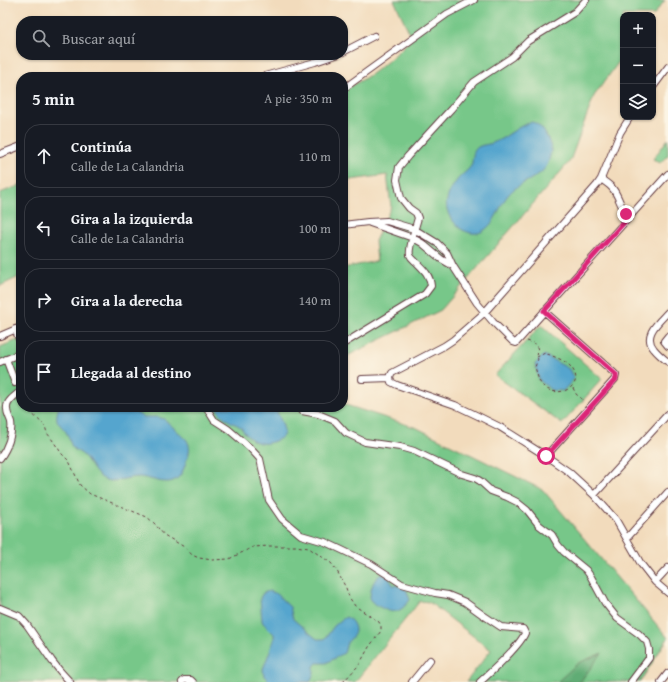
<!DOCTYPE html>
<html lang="es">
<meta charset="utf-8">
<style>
body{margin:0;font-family:"Gentium Book Plus",serif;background:#242831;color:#f1f3f6}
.controls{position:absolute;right:12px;top:12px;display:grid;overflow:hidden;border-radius:8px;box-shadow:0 1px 3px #0004}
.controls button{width:36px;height:36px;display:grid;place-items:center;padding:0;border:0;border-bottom:1px solid #363941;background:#171b24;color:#f1f3f6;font:20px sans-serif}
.stop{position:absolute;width:12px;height:12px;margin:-9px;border:3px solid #db2777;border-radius:50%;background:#fff}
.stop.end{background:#db2777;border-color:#fff;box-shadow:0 1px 4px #0008}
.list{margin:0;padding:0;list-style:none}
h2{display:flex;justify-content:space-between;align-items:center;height:52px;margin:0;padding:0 16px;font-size:17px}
h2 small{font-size:13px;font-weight:400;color:#9ea1a6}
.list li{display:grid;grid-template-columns:26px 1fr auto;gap:12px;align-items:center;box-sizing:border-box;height:64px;margin:0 8px 8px;padding:0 8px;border:1px solid #363941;border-radius:16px}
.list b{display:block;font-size:15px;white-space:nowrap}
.list p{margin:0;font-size:13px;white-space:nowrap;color:#9ea1a6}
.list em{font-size:13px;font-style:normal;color:#9ea1a6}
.icon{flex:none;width:22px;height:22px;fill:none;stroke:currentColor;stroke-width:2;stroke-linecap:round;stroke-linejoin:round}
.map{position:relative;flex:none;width:668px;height:682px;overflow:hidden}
.search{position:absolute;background:#171b24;box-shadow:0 1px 3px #0004;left:16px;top:16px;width:332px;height:44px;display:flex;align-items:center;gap:10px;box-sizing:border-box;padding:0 14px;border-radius:16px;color:#9ea1a6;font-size:15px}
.panel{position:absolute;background:#171b24;box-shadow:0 1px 3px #0004;left:16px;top:72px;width:332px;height:340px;border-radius:16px}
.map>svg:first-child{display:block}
</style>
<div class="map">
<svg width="668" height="682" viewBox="0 0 668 682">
<rect width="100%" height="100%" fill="#fcf5e5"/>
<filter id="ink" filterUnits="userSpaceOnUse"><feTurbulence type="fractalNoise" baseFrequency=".025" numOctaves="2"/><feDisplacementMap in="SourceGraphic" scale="8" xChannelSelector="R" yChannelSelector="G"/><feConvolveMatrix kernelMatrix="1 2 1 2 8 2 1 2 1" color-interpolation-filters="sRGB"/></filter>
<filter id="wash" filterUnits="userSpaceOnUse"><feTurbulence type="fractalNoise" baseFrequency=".012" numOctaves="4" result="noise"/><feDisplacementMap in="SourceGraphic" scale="16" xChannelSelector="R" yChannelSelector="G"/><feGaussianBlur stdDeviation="0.9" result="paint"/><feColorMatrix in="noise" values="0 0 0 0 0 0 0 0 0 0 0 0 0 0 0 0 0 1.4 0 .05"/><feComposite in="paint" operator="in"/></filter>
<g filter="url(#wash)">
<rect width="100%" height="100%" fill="#f2dbbc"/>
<path fill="#77c789" stroke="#60735a" d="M394,0h271l-12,16v-1h-30v41l-29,40 -24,65 -129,149 -98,48v-90l34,-7 -2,-20 16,-34 -4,-32 -44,6v-91c27,-12 49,-31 69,-52z
M668,139v16l-8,8 -7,-4z
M21,185v91l-21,10v-93z
M541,325l61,54 -40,45 -67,-49z
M20,339l1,2v66h322v-3l74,24 126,62 125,148 -28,44h-174l25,-32 -62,-48 -9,-1 -65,81h-355v-335z"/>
<path fill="#61ac75" stroke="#566650" d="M602,653l-22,29h-23l21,-19z"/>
<path fill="#54a5ce" stroke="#4f627c" d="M532,122c8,2 13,10 16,17 3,8 4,9 2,17 -1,3 -1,6 -3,9 -6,13 -28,17 -38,29 -10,11 -13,31 -28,38 -7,3 -15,0 -20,-3 -4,-3 -6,-6 -9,-9 -1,-3 -4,-5 -4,-8 -5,-11 3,-24 10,-33 4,-5 10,-8 13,-13 3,-7 0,-14 7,-19 5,-3 12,-2 17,-5 14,-6 22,-16 37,-20z
M544,355l25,14 5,10 -11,12 -12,-1 -12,-10 -4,-16z
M59,407h56l5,5h15l8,5h15l6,2 22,20c5,7 4,13 1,20 -2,5 -3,11 -6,15 -10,16 -29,3 -43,3 -9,0 -19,4 -27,4 -15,-1 -19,-17 -28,-26 -3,-3 -8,-4 -10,-7 -3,-3 -3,-8 -5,-12 -5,-13 -16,-10 -9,-29z
M216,407h60c1,8 9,19 8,26 -1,5 -5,6 -9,8 -12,5 -22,2 -30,-8 -2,-2 -4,-6 -6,-7 -2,-2 -6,-2 -8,-4 -7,-4 -11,-8 -15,-15z
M383,574l5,3 5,8 9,2 5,4 3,9c-8,10 -14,15 -26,9 -5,-2 -10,-5 -14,-9 0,-9 3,-24 13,-26z
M269,591l6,2 15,14 3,12 19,16 5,4h7l2,-2 8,-11 7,-6 5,-3c7,3 12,13 7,19 -2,3 -5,5 -6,7 -2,4 -1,6 -3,10l-18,10h-9l-2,2 -1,2v6l-4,9h-40l-6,-6 -1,-7 11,-29v-6l-11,-11 -1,-2 -2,-23 3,-5z"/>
</g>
<g filter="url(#ink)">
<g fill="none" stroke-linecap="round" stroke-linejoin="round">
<g stroke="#633b41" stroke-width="8">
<path id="minor" d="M343,52l31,-16
M261,77l54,-15 21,-7
M653,87l15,-20
M343,89l104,-75 27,-14
M0,154l21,-8
M601,179c4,3 9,6 12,10 7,9 8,21 16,28
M370,223l43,15 9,5 19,16 12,7
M343,225l25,-3 19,-1 27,8 23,14 10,10 6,13 24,37 16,19 20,20 3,1 152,-169
M544,311l70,62 2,2 -1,4 -69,77
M668,312c-9,10 -26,23 -14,37 4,5 9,9 14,13
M15,329l6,15
M0,336l21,-9
M668,336l-4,5 4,5
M343,344l82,-50 6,-8c-1,-11 -7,-16 -15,-24 -2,-2 -5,-4 -6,-7 -2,-6 6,-30 8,-37l-2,-5 -7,-5 -8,-10 -4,-18 2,-13 9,-11 43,-47 23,-27 38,-25 16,-16 47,-29 11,-12
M6,359l9,24
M0,362l21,-9
M390,378l1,-3 1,-2 52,-27 9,-6 31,-27 113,-128 4,-6 19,-46 10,-16
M390,378l1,4 6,3 58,20 23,11 22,11 46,29 23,16 25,23 22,25 25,44 14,18 13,11
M362,379l28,-1
M207,407l2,5 5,8 14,9 21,18 11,12 9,41 13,19 19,16 24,7 17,8 29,14 31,20 33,9 13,2 17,7 18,13 18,12 22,2 2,4c-5,13 -34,39 -45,49
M297,407l5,4 16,3 17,7 11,12 19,9 35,5 14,4 48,23 13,4 5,3 11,10 16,6 10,5 10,8 12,15 13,10 6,10 6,7 22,18 5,7 14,26 12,15 22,16 8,8 2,7v9l-18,24
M0,458c7,-9 13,-24 11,-36 -1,-4 -5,-9 -4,-15 0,-6 9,-12 14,-16
M594,495l74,-81
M627,538l41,-46
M655,582l13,-14
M0,608l19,8 8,9 25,36 8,10 10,11
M182,682l2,-2h7l2,2
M412,682l18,-22
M661,682l7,-9"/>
</g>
<path stroke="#633b41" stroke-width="1" stroke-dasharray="3 3" stroke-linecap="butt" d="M527,341l9,3 2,6 -1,7 1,2 -3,8c2,6 3,14 7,18 14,16 47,1 28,-19 -5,-6 -18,-10 -25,-13l-8,4
M573,388l3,6 7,6
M25,407l20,19 2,7 4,5 11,16 7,7 11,24 10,9 57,23 7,6 10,12 22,13 6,7 7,3 13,2 17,-1 24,-12 17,-1h26l13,2 22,15 6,8 9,17 3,9 6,9 24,16 2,4v5l-12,16 -10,18 -16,17"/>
<use href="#minor" stroke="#fff" stroke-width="6"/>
</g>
</g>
<g fill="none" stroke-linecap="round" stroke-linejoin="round" filter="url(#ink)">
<path stroke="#db2777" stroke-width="5" d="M546,456l70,-77v-4l-2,-2 -70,-62 85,-94 -3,-3"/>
</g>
</svg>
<div class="controls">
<button>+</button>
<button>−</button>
<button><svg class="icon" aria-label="layers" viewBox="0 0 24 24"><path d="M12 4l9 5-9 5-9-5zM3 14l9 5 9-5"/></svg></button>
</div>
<div class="stop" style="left:546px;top:456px"></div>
<div class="stop end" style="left:626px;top:214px"></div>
<div class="search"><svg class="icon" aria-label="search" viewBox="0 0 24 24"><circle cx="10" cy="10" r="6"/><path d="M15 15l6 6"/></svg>Buscar aquí</div>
<section class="panel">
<h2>5 min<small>A pie · 350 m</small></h2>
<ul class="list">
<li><svg class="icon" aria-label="ahead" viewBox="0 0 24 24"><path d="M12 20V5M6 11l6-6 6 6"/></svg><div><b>Continúa</b><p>Calle de La Calandria</p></div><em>110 m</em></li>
<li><svg class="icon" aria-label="left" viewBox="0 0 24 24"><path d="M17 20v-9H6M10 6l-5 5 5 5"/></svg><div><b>Gira a la izquierda</b><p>Calle de La Calandria</p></div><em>100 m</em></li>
<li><svg class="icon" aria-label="right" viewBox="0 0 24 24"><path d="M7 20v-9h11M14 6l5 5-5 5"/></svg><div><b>Gira a la derecha</b></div><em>140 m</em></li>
<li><svg class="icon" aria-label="arrive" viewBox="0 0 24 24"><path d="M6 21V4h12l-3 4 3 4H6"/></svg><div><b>Llegada al destino</b></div></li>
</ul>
</section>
</div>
